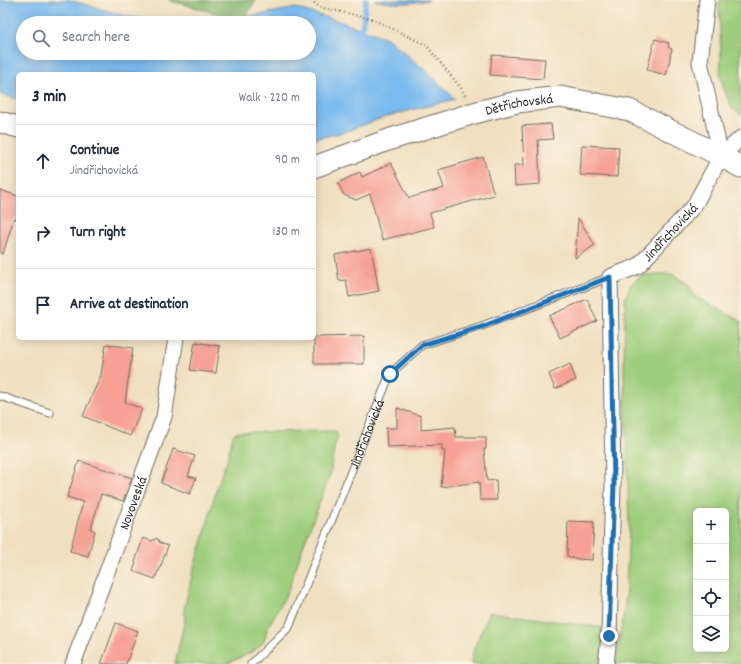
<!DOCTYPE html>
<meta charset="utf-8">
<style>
body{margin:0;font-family:Dekko,sans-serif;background:#f2f2f3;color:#1f2937}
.controls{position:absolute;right:12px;bottom:12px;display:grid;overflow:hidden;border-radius:6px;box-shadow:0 2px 10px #0003}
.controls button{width:36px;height:36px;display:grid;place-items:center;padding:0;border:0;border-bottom:1px solid #e0e1e3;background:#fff;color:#1f2937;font:20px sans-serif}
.stop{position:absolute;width:12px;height:12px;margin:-9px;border:3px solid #1f6fb2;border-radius:50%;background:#fff}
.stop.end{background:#1f6fb2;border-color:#fff;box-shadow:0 1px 4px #0008}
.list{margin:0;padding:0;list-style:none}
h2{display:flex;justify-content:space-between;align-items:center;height:52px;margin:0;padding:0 16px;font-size:17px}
h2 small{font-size:13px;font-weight:400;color:#747a83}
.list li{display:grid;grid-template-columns:26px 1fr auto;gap:12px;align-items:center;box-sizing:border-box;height:72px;padding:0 16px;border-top:1px solid #e0e1e3}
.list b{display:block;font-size:15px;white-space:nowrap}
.list p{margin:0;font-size:13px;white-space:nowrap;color:#747a83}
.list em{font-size:13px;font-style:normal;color:#747a83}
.icon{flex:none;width:22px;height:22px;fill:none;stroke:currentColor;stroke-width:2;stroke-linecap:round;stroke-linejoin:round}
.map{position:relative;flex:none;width:741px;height:664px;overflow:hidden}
.search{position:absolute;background:#fff;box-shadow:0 2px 10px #0003;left:16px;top:16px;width:300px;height:44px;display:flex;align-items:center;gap:10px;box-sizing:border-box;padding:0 14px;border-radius:22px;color:#747a83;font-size:15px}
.panel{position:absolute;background:#fff;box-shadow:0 2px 10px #0003;left:16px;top:72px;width:300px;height:268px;border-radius:6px}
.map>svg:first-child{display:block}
</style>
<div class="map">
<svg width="741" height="664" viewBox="0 0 741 664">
<rect width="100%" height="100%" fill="#fcf5e5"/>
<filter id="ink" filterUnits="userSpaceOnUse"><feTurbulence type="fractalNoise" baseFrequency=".025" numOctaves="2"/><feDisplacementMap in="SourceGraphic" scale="8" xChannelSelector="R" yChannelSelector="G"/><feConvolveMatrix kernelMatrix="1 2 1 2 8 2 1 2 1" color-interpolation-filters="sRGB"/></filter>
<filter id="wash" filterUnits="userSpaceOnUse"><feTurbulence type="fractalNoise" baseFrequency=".012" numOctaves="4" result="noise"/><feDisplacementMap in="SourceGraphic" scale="16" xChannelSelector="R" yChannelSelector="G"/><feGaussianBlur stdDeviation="0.9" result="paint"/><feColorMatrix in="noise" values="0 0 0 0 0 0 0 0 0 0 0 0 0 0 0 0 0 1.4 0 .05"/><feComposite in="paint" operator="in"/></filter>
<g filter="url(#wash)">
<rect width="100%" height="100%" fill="#f0e0c1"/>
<path fill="#9ece7d" stroke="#647c54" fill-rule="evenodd" d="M720,0h21v115l-9,-7 -8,-19 -4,-15 1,-16 -2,-51z
M653,274h19l16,10 6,12 47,25v343h-125l9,-60 4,-74 -2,-85 -3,-69 1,-76 5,-15 11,-9zM696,511h30v138h-30z
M336,431c2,5 2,8 -1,13l-5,31 -28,74 -14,42 -21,38 -2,9 -3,6 -6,5 -6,4 -24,11h-51l10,-45 -1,-9 6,-26 5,-21 7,-20 15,-56 10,-27 6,-25 3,-2 3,-1z
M490,612l115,16 -4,36h-130l3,-16z"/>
<path fill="#7eb16c" stroke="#546e4c" d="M168,0h88l-13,21z"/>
<path fill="#7bbbef" stroke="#53738d" d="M0,0h69l61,17 46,6h-153v30h286v-30h-95l82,-15 42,13 24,8 25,9 39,33 29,28 -67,17 -44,16 -30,7v-65h-296v25l-18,-5z
M375,0h54c-19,4 -35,5 -54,0z"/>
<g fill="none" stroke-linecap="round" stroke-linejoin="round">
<path stroke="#7bbbef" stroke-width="5.5" d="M359,34l3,-6 4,-28"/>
</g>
<g id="blocks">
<path fill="#f6a096" d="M655,39l14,4 -1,4 4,2 -2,7v3l-4,16 -19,-5z
M492,55l53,4 -2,20 -53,-4z
M551,124l2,15 -15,1 2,44 -25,2 -1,-21h10l-2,-39z
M582,145l37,2 -2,30 -37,-2z
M483,157l11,38 -64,18 4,14 -52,13 -12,-46 -14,6 -12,-5 -6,-12 22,-11 2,5 29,-14 18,35 35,-10 -6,-18z
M0,190l18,6v23l-4,-1 -11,36 -3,-1z
M578,218l17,27 -20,13z
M371,248l8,43 -30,6 -3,-17 -7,1 -4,-26z
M587,299l10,22 -37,17 -11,-22z
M364,336v28h-50v-27z
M195,342l25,4 -4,27 -26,-3z
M106,344l27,4 -8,54 17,7 -12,27 -47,-20 18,-41z
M570,364l6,16 -21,9 -6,-15z
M397,408l24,8v14l34,-3 1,10h30v12h-2l3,32 9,-1 1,20h-17l-1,-18 -38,5 4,-36h-3v-6l-55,2 -1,-19h11z
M173,449l22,7 -7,20 8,2 -6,16 -29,-11z
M79,461l53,17 -9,23 -22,-7 -10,35 4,2 -7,25 -18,-5 13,-49 -16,-5z
M568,521l26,1 -2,38 -14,-1 -11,-3z
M143,538l9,3 5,-3 3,5 8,3 -9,25h-1l-3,8 -22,-8 3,-8 -1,-1z
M116,623l22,8 -12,33h-25z"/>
</g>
</g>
<g filter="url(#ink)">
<use href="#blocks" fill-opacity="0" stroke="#706a60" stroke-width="1"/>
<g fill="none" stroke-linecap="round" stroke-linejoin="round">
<g stroke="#706a60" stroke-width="9">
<g id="lane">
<path d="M0,396l50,17"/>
<path id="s1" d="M251,664l38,-37 101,-253 32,-29 57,-18 131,-50"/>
</g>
</g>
<g stroke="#706a60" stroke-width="17">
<g id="street">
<path d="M707,0l-7,62 21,94"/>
<path id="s2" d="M73,664l91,-247 12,-79"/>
<path id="s3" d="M606,664l3,-28 4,-152 -3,-207 28,-11 56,-60 27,-50 20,-18"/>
</g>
</g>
<g stroke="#706a60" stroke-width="23">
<g id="secondary">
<path d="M0,122l18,5"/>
<path id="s4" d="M314,167l77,-28 83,-26 43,-11 43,-5 69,13 92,46 20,11"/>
</g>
</g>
<path stroke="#706a60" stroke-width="2.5" stroke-dasharray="1 3" stroke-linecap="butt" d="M311,0l8,7 53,12 54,26 35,43 4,8"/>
<use href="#lane" stroke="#fff" stroke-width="7"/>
<use href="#street" stroke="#fff" stroke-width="15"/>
<use href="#secondary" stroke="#fff" stroke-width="21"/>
</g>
</g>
<g fill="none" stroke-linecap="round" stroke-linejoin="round" filter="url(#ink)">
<path stroke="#1f6fb2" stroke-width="5" d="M390,374l32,-29 57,-17 131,-51 4,207 -5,152"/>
</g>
<g text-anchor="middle" stroke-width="3" stroke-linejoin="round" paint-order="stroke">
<g font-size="14" fill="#2b2b2b" stroke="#fcf5e5">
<text dy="5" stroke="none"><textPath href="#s4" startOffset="215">Dětřichovská</textPath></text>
<text dy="5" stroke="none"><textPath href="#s3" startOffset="464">Jindřichovická</textPath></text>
<text dy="5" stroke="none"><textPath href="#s1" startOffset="261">Jindřichovická</textPath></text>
<text dy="5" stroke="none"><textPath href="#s2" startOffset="172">Novoveská</textPath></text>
</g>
</g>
</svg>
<div class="controls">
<button>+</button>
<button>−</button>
<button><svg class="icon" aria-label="locate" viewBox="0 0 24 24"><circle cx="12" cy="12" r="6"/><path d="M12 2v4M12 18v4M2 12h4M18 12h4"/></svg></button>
<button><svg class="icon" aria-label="layers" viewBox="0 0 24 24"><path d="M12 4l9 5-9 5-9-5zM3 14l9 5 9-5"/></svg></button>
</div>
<div class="stop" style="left:390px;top:374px"></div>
<div class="stop end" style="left:609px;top:636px"></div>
<div class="search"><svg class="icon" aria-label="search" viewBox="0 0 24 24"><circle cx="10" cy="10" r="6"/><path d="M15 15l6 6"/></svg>Search here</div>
<section class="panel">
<h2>3 min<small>Walk · 220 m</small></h2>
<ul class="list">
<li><svg class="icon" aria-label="ahead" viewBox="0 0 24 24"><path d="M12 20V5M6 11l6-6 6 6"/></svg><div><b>Continue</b><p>Jindřichovická</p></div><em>90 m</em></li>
<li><svg class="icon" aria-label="right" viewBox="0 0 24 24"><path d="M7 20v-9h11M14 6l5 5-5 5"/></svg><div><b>Turn right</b></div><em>130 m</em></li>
<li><svg class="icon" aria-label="arrive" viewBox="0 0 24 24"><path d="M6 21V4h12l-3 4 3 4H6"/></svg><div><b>Arrive at destination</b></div></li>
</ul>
</section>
</div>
